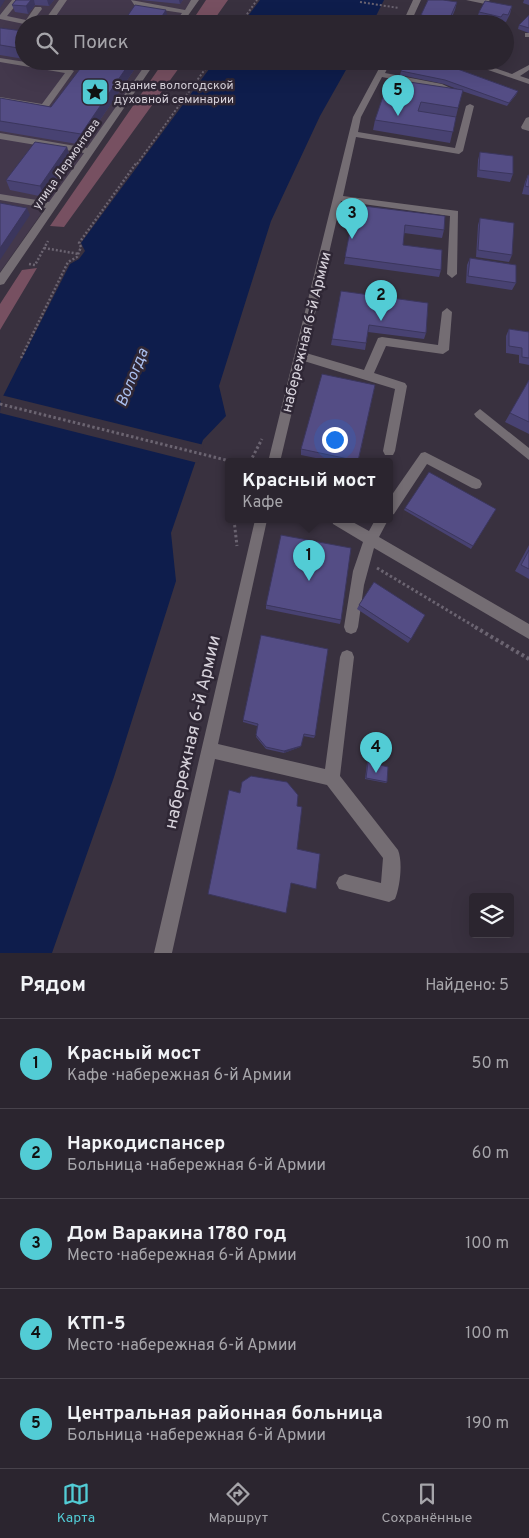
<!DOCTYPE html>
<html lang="ru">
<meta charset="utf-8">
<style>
body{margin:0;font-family:Overpass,sans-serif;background:#332d37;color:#f1f3f6}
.controls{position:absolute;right:15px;bottom:15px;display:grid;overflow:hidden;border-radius:5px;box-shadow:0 5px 20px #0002}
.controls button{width:45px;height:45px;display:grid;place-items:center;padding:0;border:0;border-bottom:1px solid #47424b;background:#2b252f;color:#f1f3f6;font:25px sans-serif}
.you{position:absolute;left:334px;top:439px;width:18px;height:18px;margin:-12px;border:4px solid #fff;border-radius:50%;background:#1a73e8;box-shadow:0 0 0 8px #1a73e833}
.badge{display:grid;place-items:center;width:32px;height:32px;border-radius:50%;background:#52ccd5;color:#111;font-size:16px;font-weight:700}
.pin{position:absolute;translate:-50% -41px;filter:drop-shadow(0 1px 2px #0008)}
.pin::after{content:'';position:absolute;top:26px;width:18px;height:15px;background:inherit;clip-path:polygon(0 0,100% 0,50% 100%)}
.popup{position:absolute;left:225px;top:458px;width:168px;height:65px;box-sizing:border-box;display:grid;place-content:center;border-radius:5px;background:#2b252f;filter:drop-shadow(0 1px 4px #0005);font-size:16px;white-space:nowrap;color:#a6a5aa}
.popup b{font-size:19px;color:#f1f3f6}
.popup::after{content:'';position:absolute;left:50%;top:100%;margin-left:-10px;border:10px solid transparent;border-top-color:#2b252f}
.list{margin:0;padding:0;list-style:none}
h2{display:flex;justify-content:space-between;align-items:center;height:65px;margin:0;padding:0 20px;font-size:21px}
h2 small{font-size:16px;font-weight:400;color:#a6a5aa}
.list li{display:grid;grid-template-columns:32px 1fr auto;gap:15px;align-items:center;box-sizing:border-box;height:90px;padding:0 20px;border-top:1px solid #47424b}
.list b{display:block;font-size:19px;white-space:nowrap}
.list p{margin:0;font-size:16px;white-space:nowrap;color:#a6a5aa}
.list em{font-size:16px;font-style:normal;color:#a6a5aa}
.icon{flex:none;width:28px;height:28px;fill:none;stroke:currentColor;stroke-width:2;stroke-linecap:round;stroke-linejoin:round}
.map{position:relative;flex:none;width:529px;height:953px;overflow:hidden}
.search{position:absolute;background:#2b252f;box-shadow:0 5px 20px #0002;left:15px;right:15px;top:15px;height:55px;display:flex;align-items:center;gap:12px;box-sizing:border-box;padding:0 18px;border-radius:28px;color:#a6a5aa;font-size:19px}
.sheet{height:515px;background:#2b252f}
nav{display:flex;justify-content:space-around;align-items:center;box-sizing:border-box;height:70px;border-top:1px solid #47424b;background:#2b252f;font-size:14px;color:#a6a5aa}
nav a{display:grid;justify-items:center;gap:2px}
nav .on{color:#52ccd5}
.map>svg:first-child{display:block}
</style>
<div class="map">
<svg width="529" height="953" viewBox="0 0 529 953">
<rect width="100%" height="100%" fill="#39313f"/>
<path fill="#43384c" d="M0,0h192l-17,24h-151v37h125l-149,211z"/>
<path fill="#775061" d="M206,0h22l-17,24h-21z
M164,61h20l-120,166 -14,-1z
M37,268l-37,62v-26l22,-34z"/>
<path fill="#0e1d4c" d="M260,0h124l-12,24h-130z
M215,61h136l-31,55 -49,105 -52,165 7,30 -23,24 -32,93 5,48 -62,196 -62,176h-52v-551l70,-138 9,-5 6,-8 -4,-8z"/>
<path fill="#39313f" d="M1,395l203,50 -6,18 -198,-50z"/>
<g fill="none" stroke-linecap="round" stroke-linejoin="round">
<path stroke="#6b6471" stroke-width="2" stroke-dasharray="2 2" stroke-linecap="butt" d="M360,2l39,6
M240,24l17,-24
M137,164l74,-103"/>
<path stroke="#6b6471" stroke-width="2.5" stroke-dasharray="2 2" stroke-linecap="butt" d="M44,248l35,6
M29,264l6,1 13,-24
M21,358l47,-96 9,-5 4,-10 -2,-4 58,-81"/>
<path stroke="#6b6471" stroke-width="3" stroke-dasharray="2.5 2.5" stroke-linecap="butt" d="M0,404l234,58
M250,462l12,-23
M234,520l3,26
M377,568l100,60"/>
<path stroke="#6b6471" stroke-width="4" stroke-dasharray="3 3" stroke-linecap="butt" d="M475,627l54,32"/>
<path fill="#746d73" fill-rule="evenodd" d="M12,0h8l-13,16 19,4 9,-13h6l1,2 -10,13 4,2h-12l-24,-5v-4z
M59,0h8l-13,19h-6l-1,-2z
M131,0l54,10 6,-10h8l-17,24h-8l8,-11 -47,-7z
M413,0h8l-11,24h-8z
M466,0h24l-5,4z
M525,33h4v4h-4z
M0,58l70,11 4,2 -27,38h-3l-44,-8v-4l42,7 23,-31 -65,-11z
M148,61h8l-152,223 -4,1v-12l46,-65 -46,-8v-6l49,8 35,-49 -84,-14v-6l87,15z
M383,61h8l-6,12 57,11 19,9 -4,2 -20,-7 -55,-11 -21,40 -3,15 97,16 11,-42 4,-2 4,2 -11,45 -4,3 -103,-17 -13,59 115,15 -1,63 -5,4 -5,-4 3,-58 -109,-15 -35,152 58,17 14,-32 4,-1 56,8 4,-33 5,-4 5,4 -3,38 -6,4 -57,-8 -12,27 31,10 2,3 -12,65 -2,4h-8l-2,-4 12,-62 -91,-28 -24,101h-12l85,-345z
M462,61h12l38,13 17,-9v5l-9,6 9,3v5z
M529,117v14l-7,-2 -1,-2 5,-9z
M480,409l49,39v12l-53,-43 -2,-3z
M425,452l55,28 2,4 -2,4 -4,1 -4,-1 -45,-24 -33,50 -5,2v-17l32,-46z
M255,520h12l-49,224 107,25 15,-112 2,-5 5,-2 5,2 2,5 -14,119 58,74c5,12 2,37 -3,49l-6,3 -50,-13 -3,-6 3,-6 6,-3 36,9 2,-25 -56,-73 -112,-26 -43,194h-18z
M332,520h17l20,11 6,-11h13l-9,17 150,87v15l-155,-91 -10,37 -6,42 -2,5 -5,2 -5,-2 -2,-5 9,-56 10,-29 -30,-18z"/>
</g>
<path fill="#484272" d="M16,0h38l-5,6 -14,-1 -7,9 -13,-2 -3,-7z
M141,0h42l-3,4z
M524,0h5v5l-6,-2z
M457,2l-2,8 -6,14h-22l-8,-2 2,-7z
M512,6l-2,8 -4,8 -5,-1 -2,3 -22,-5 2,-7z
M529,15v18l-11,-4 1,-4z
M0,28l23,3h1v28l-24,-4z
M38,61h102l-57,84 -83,-14v-33l51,9 30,-39z
M401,71l117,20 -2,4 -9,11 -45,-15 -12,52 -77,-13 2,-10 14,-41 71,11 -16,-6 -44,-9z
M67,147l3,11 -26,39 -34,-7 -4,-10z
M480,152l33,22 -3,8 -33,-5 1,-17z
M528,175h1v20l-7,-1 3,-12z
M355,205l89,25 -2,8 -38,-5 -1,12 38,25 -2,7 -95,-13z
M480,218l32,37 -3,7 -33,-5 2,-32z
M470,258l46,25 -4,7 -46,-7 1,-18z
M428,303l-2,30 -2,6 -56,-7 -3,18 -34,-5 1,-6z
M509,329l20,3v33l-10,-2v-8l-13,-2v-17z
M529,380v54l-24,-12z
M375,385l-17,77h-23l-34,-7v-6z
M405,508l91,1 -25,40 -67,-39z
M529,545v34l-14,-8z
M266,605l75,15 -1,4 -74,-15z
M359,605l52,34 -3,4 -51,-34z
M243,720l72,16 -1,2 -11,-2 -3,11 -16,6 -18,-4 -10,-12 1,-11 -14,-4z
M368,762l19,20 -1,1 -21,-4 2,-16z"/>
<path fill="#3b365d" d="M0,0h5l-5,8z
M31,0h3l1,5 -7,9 -2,-8z
M47,0h7l-5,6z
M179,0h4l-3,4z
M166,10l2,10 -3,4h-8z
M80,61h6l-5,7z
M131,61h9l-57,84 -2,-11z
M67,147l3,11 -26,39 -4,-11z
M27,208l3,7 -30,45v-12z
M301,746l-1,1 -16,6v-2z"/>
<path fill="#544d85" stroke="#3b365d" d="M16,0h15l-5,6 -14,-1z
M428,0h15l14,2 -8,18 -28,-5z
M485,1l27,5 -4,9 -5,-1 -2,3 -22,-5z
M135,5l31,5 -9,14h-35z
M529,15v13l-10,-3z
M0,28l23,3h1v18l-24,-4z
M86,61h45l-50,73 -81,-13v-23l51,9z
M406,61h18l28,6 66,24 -9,12 -64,-23 -44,-9z
M389,79l74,11 -5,18 -37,-6 -3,9 38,6 -3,15 -78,-12z
M35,142l32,5 -27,39 -34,-6z
M480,152l33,4v18l-34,-4z
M528,175h1v12l-4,-1z
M0,203l27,5 -27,40z
M355,205l90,11 -1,14 -39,-5 -2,20 39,5 -1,20 -96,-13z
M480,218l34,5 -2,32 -34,-5z
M470,258l46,7v18l-48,-7z
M341,291l87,12 -2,30 -57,-8 -3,18 -34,-4z
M509,329l20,3v26l-7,-1v-9l-13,-2z
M322,374l53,11 -17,76 -57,-12z
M529,380v42l-19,-9z
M429,472l67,37 -23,37 -68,-38z
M281,535l70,13 -10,72 -75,-15z
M529,550v19l-8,-4z
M374,582l51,33 -14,24 -52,-34z
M261,635l67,14 -13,87 -11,-2 -3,12 -17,5 -18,-4 -10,-12 2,-11 -15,-4z
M368,762l20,5 -1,15 -21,-4z
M251,776l36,6 11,13 -1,11 5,1 -5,42 23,5 -4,35 -25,-6 -5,30 -78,-19 21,-104 11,3 2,-11z"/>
<defs>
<g id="sight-square" transform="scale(1.4375)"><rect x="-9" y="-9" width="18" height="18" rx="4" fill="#52ccd5" stroke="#2f2735"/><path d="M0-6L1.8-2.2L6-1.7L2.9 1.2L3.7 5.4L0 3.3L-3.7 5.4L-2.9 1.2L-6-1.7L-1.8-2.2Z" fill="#111"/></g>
</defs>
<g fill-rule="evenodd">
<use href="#sight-square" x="95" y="92"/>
</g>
<g text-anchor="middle" stroke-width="5" stroke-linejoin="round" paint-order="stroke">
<g font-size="12" fill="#d6d1da" stroke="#2f2735" text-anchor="start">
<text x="114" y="89">Здание вологодской<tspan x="114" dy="14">духовной семинарии</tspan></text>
</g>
<g font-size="12" fill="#d6d1da" stroke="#2f2735">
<text transform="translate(66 164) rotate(-55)" y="4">улица Лермонтова</text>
</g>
<g font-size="15" fill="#d6d1da" stroke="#2f2735">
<text transform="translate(306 332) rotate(-76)" y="5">набережная 6-й Армии</text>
</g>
<g font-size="16" font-style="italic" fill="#abc0f0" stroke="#2f2735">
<text transform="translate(131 377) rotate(-68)" y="6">Вологда</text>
</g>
<g font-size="18" fill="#d6d1da" stroke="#2f2735">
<text transform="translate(192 732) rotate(-77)" y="6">набережная 6-й Армии</text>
</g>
</g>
</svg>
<div class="controls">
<button><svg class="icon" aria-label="layers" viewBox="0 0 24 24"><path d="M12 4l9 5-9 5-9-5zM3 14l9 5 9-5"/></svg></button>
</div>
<div class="you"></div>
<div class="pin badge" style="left:309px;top:581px">1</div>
<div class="popup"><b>Красный мост</b>Кафе</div>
<div class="pin badge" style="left:381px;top:321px">2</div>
<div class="pin badge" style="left:352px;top:239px">3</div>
<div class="pin badge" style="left:376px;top:773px">4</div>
<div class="pin badge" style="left:398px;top:116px">5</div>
<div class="search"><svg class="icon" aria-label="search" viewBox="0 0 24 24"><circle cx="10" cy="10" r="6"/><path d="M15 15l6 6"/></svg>Поиск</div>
</div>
<section class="sheet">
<h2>Рядом<small>Найдено: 5</small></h2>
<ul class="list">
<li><span class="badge">1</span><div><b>Красный мост</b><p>Кафе · набережная 6-й Армии</p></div><em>50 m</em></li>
<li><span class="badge">2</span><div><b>Наркодиспансер</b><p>Больница · набережная 6-й Армии</p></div><em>60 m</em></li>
<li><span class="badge">3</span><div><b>Дом Варакина 1780 год</b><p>Место · набережная 6-й Армии</p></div><em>100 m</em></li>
<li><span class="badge">4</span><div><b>КТП-5</b><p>Место · набережная 6-й Армии</p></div><em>100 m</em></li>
<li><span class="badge">5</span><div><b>Центральная районная больница</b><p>Больница · набережная 6-й Армии</p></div><em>190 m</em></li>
</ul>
</section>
<nav>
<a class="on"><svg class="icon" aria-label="map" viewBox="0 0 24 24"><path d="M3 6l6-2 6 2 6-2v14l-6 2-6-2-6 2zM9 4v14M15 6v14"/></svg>Карта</a>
<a><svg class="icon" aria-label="directions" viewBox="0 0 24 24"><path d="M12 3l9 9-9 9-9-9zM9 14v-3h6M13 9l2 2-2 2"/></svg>Маршрут</a>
<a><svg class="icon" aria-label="saved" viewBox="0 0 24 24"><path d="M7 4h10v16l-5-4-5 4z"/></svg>Сохранённые</a>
</nav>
